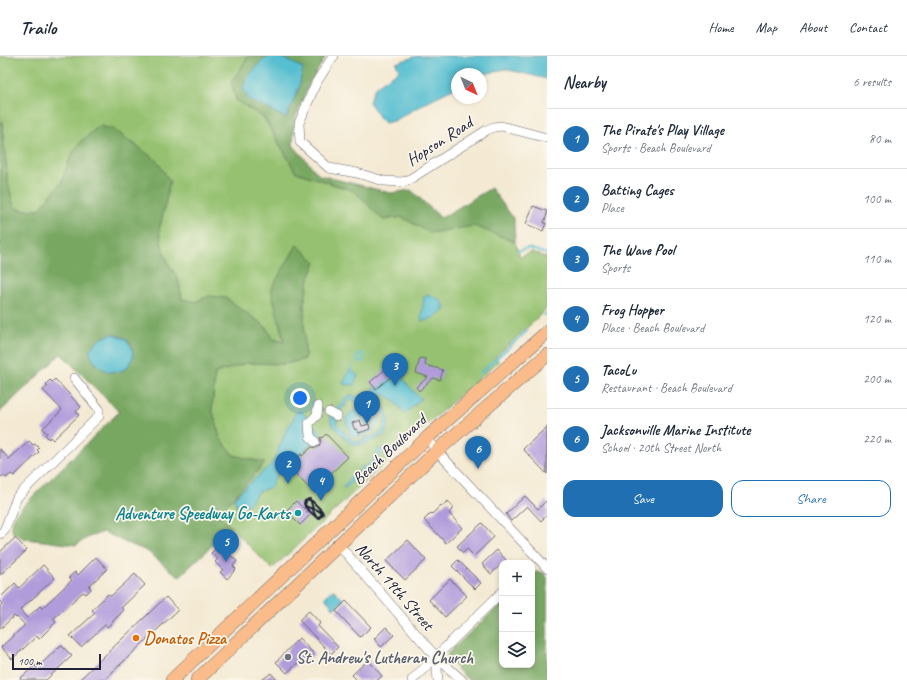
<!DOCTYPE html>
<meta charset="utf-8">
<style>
body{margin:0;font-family:Caveat,sans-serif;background:#f6f6f7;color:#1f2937}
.controls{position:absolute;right:12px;bottom:12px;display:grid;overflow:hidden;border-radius:8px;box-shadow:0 2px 6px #0003}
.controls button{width:36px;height:36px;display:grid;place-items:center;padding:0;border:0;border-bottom:1px solid #e0e1e3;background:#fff;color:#1f2937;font:20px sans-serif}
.compass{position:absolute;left:451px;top:12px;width:36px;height:36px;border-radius:50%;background:#fff;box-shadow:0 2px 6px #0003;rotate:137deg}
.scale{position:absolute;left:12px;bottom:10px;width:89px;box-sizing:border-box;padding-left:4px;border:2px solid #22223b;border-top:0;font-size:11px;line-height:14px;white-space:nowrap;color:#22223b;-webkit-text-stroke:3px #fbf7ec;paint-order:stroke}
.you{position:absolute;left:300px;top:342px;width:14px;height:14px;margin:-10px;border:3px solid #fff;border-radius:50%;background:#1a73e8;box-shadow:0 0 0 6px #1a73e833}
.badge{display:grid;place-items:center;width:26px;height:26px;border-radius:50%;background:#1f6fb2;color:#fff;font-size:13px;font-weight:700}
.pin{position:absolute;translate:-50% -33px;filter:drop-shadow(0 1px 2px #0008)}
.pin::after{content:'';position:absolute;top:21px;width:14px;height:12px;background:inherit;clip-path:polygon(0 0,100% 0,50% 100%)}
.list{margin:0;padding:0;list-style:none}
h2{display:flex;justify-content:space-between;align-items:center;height:52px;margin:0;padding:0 16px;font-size:17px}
h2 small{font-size:13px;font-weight:400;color:#747a83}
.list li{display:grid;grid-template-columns:26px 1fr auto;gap:12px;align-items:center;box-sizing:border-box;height:60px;padding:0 16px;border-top:1px solid #e0e1e3}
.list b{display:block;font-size:15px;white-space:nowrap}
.list p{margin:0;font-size:13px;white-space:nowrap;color:#747a83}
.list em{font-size:13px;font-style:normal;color:#747a83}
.actions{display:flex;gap:8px;padding:12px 16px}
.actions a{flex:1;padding:9px 0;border:1px solid #1f6fb2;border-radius:12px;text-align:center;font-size:14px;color:#1f6fb2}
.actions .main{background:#1f6fb2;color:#fff}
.icon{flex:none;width:22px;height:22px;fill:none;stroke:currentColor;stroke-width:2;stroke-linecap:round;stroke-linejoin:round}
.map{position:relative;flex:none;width:547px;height:624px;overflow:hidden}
header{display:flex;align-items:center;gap:24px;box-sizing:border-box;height:56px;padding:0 20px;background:#fff;border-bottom:1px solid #e0e1e3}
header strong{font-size:19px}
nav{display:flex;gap:22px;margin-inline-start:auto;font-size:14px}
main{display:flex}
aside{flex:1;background:#fff}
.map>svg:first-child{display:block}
</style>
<header>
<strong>Trailo</strong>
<nav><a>Home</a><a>Map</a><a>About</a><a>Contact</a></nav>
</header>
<main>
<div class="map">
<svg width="547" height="624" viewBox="0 0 547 624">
<rect width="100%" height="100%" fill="#fbf7ec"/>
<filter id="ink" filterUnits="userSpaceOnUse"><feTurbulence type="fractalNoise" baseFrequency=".025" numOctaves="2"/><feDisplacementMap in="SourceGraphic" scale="8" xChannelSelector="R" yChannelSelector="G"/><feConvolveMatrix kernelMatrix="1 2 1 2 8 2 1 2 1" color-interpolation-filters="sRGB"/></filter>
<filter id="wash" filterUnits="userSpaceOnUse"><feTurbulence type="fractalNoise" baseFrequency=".012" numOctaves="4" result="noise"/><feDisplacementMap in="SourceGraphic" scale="16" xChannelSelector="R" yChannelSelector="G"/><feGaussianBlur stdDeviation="0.9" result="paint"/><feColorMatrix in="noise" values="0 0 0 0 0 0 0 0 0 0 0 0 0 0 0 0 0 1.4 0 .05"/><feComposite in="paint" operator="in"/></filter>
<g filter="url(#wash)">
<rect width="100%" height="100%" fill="#f4ead4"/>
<path fill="#95c16f" stroke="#5c7255" d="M0,0h249l-17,26 4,18 28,18 32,54 58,19 29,29 19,-3 28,16 44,-8 41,17 5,15 12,-5 15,6v50l-19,19 -33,30 4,4 -85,75 -142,133 -54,-55 47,-51 -32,-8 -13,-17 -8,-29 3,-36 32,-10 38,1 20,-5 -1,-55 5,-26 7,-16 -19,-16 -13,96 -11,-3 -8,-13 -18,-12 -38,-18 -14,6 -13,-3 -3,-17 -2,-5 -8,-12 -6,-15 -4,-20 7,-29 4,-20 -34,-36 -23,-16 -14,-3 -28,30 -10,27 -22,27h-17l-8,-3 -6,-24 -6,-60 -2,-5z"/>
<path fill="#78a762" stroke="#4d644e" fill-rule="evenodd" d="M249,0h21l-6,2 -18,23 57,-13 -24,-12h47l-18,30 -13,33 -2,26 26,30 72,18 20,-3 30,28 50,-30 23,31 1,23 -41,-16 -44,7 -28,-16 -19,3 -29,-29 -58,-19 -32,-54 -28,-18 -5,-18z
M0,62l2,5 6,60 6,24 8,3h17l22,-27 10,-27 9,-14 19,-16 14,3 43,31 14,21 -4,20 -7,29 4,20 6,15 8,12 2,5 3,17 13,3 14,-6 17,2 39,28 8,13 11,3 -13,-53 26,-44 19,17 -7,16 -5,26 1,55 -20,5 -38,-1 -32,10 -3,36 8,29 13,17 32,8 -47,51 13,14 -52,49 -32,-26 -23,-9 -20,-10 -15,5 -13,8 -50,-6 -13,-6 -2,-8 5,-12 103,-101 -58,-58 -61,58zM113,278c4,2 10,3 13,5 10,8 6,19 2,28l-25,-30z
M536,516h6l5,5v103h-79l-21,-21 1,-6 54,-50v62h30v-90z"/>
<path fill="#54bed0" stroke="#3b7086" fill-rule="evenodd" d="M270,0h9l24,12 -4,20 -13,30 -38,-19 -5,-12c4,-10 17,-27 27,-31z
M417,0h130v23l-42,-10 -24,6v-1h-24v13l-27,13 -36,21 -9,2 -5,-5 -11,-16 6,-15 24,-16 -3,-8z
M427,239c11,3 13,2 18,13 -5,6 -15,13 -23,13l-1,-3 3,-21z
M113,278l13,5 6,8 1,10 -5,10 -7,4 -11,1 -9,-4 -8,-8 -4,-10c9,-10 11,-12 24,-16z
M393,300l3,1 2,3 -3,3 12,21 14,15 -16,15 -14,-16 -19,-8 2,-3 2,2 17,-14 -6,-7 3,-2c-1,-5 -3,-9 3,-10z
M350,313c4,2 5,5 8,7l-4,9c-4,-1 -7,1 -11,-1z
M352,339c3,1 6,3 9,4 7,1 14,0 21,6 7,6 9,24 1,31 -4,3 -9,3 -14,6 -5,2 -9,4 -15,3 -7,-3 -17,-15 -22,-21 -3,-6 -2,-12 3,-15 3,-2 3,-1 5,-4 5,-6 3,-9 12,-10zM350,343c4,1 6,3 10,4 4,1 9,0 14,2v2l2,1 1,-2c2,2 4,3 5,5 4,6 3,17 -2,22 -3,3 -8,3 -13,5v-2l-3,2 1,1c-4,3 -9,3 -13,1l-16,-17 2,-2 -3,-4c2,-5 5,-5 9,-10 2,-3 2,-5 6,-8z
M358,354l9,1 4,4 7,-2c2,2 2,5 3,9 -6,3 -6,4 -8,10l-16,5h-4l-3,-3 -2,-6 -2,-5v-6l7,-6z
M299,355l3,1 20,22 -47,43 -4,10 -13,5 -10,13 -12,1 -2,-8 7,-7 25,-22 7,-7 13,-31 7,-11 1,-4 3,-4z
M379,393h2l3,2 -10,10v4l-3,5h-3l-1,-5 5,-4 5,-11z
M364,410l1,1 2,3h-3l-4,3 -5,2 -4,8 -5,5 -3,-1v-2l3,-1c4,-6 6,-11 13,-12l2,-5z
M334,534l10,10 -10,9 -8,-10v-3l5,-5z"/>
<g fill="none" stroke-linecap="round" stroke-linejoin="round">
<path stroke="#54bed0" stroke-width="2" d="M518,195l10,-3 19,6
M544,259l3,-2
M362,297c-4,1 -5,3 -6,6l3,3 4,-1 2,-7
M350,315l3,-6
M479,318l49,-44"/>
</g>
<g id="blocks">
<path fill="#b19cdb" d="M533,150l14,5v3l-3,9h2l-3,8 -17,-7z
M420,302l6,1 -1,6 18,5 -3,10 -7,-2 -14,13 -3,-4 12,-10 -12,-4z
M387,312l6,7 -17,14 -6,-7z
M55,323l26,28 -5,5 3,3 -26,25 -3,-3 -1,2 -4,-4 2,-2 -5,-4 20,-19 -19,-20 5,-4 -2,-2 4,-4 2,2z
M360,364l2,6 7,-2 1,5 -11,4 -2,-4 -2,1 -3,-7z
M547,371v47l-24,-25z
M326,378l22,23 -24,23 -3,-3 -12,11 -21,-22 13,-12 1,2 10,-9 4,1 3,-2 2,-5 -1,-3 1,-1 1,1z
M29,385l4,4 2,-1 4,4 -2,2 2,2 -25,24 -3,-2 -5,4 -2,-2 -2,1 -2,-2v-26l9,10z
M525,440l13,13 9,-9v15l-6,6 -14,-15 -16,15 -5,-7z
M296,445l14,14 -10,10 -14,-14z
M448,445l6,7 -5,5 13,15 -16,15 -22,-23 7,-7 1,1 9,-9 1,1z
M482,467l12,14 -20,19 -7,-7 -4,4 -6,-7z
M15,482l12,12 -27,25v-23z
M408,484l18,20 -21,20 -19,-19z
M219,489l18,16 -4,5 3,3 -9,10 -7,-7 3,-2 -8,-8 3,-3 -7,-6z
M497,494l9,10 -15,14 -9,-10z
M96,501l11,12 -18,17 2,3 -5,5 -3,-2 -30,27 3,3 -17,17 -2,-3 -25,23 -11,-12 24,-22 -8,-8 -1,1 -2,-2 -14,13v-23l2,-2 -2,-3v-3l15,-15 4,5 24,-23 12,13 -35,32 7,8 13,-12 2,2 30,-28 -3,-3 6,-5 3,3z
M458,504l23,23 -6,6 -23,-23z
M135,518l10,11 -24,23 3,2 -11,11v1l-6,5 -2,-2 -24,22 -11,-11 25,-23 -3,-3 16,-16 3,2z
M450,523l17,17 -22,21 -16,-17z
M166,541l12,13 -74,70h-25z
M346,545l25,26 -11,10 -24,-26z
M309,555l11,12 -2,3 20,21 -7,7 -32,-34z
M386,571l8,8 -13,12 -7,-8z
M299,582l15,16 -8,8 -4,-3 -15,14 -11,-11z
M61,589l11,11 -26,24h-27l16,-15 2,3z
M368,604l14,16 -4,4h-21l-5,-5z
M271,617l6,7h-15z"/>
</g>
</g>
<g filter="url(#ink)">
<use href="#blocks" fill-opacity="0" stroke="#6c6871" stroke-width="1"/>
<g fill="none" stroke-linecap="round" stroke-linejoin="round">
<g stroke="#6c6871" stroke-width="10">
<path id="minor" d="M334,0l-2,2 -16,25 -17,40 1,19 29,26 28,5 27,8 17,1 6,-1 80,-51 7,-3 7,-1 46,12
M329,356l8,4
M427,382l10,13 110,117
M315,386l-5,-6 -1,-13 8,-8 1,-9
M0,478l4,-3 13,-34 82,-81v-7l-25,-31
M339,489l97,112 26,23
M436,601l2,23
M412,624l90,-88"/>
</g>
<g stroke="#6c6871" stroke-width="14">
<path id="highway" d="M172,624l255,-242 120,-106
M197,624l240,-229 110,-96"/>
</g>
<use href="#minor" stroke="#fff" stroke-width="9"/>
<use href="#highway" stroke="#f9bc8a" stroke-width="13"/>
<path stroke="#22223b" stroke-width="2" d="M312,445l10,10 1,3 -4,4 -3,-1 -11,-10 -1,-4 1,-2 4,-2h1c3,6 2,14 7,18 3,0 4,-1 5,-3 -4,-7 -13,-4 -17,-9l1,-4c2,-2 4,-1 6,0"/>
</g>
</g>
<circle fill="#0f9aa8" stroke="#fbf7ec" stroke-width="1.5" cx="298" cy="457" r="4"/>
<circle fill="#e8710a" stroke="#fbf7ec" stroke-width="1.5" cx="136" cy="582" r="4"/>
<circle fill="#6b7280" stroke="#fbf7ec" stroke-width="1.5" cx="288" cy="601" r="4"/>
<g text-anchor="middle" stroke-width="3.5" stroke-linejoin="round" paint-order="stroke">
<g font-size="17" fill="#22223b" stroke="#fbf7ec">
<text transform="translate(439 85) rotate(-33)" y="6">Hopson Road</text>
<text transform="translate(389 393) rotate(-43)" y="6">Beach Boulevard</text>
<text transform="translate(395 530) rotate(49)" y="6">North 19th Street</text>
</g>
<g font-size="17" font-weight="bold" fill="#0d838f" stroke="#fbf7ec" text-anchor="end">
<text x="290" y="463">Adventure Speedway Go-Karts</text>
</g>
<g font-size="17" font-weight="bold" fill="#c56008" stroke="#fbf7ec" text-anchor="start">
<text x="144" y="588">Donatos Pizza</text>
</g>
<g font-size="17" font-weight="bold" fill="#5b616d" stroke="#fbf7ec" text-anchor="start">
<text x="296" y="607">St. Andrew's Lutheran Church</text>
</g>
</g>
</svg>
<div class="controls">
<button>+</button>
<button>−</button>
<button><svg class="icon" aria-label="layers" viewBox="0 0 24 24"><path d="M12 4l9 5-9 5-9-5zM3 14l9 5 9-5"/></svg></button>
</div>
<svg class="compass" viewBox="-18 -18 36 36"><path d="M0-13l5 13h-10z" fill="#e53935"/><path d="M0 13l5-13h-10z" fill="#747a83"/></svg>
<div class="scale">100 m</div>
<div class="you"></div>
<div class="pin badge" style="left:367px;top:368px">1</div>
<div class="pin badge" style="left:288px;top:428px">2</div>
<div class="pin badge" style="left:395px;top:330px">3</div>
<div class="pin badge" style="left:321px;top:445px">4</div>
<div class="pin badge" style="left:226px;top:506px">5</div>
<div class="pin badge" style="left:478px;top:413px">6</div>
</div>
<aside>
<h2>Nearby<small>6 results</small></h2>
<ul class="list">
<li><span class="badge">1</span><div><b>The Pirate's Play Village</b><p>Sports · Beach Boulevard</p></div><em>80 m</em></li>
<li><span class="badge">2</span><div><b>Batting Cages</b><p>Place</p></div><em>100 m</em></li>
<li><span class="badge">3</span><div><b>The Wave Pool</b><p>Sports</p></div><em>110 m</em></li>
<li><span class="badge">4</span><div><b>Frog Hopper</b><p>Place · Beach Boulevard</p></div><em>120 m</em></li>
<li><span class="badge">5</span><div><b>TacoLu</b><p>Restaurant · Beach Boulevard</p></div><em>200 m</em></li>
<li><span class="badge">6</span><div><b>Jacksonville Marine Institute</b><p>School · 20th Street North</p></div><em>220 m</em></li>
</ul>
<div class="actions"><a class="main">Save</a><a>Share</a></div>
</aside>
</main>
